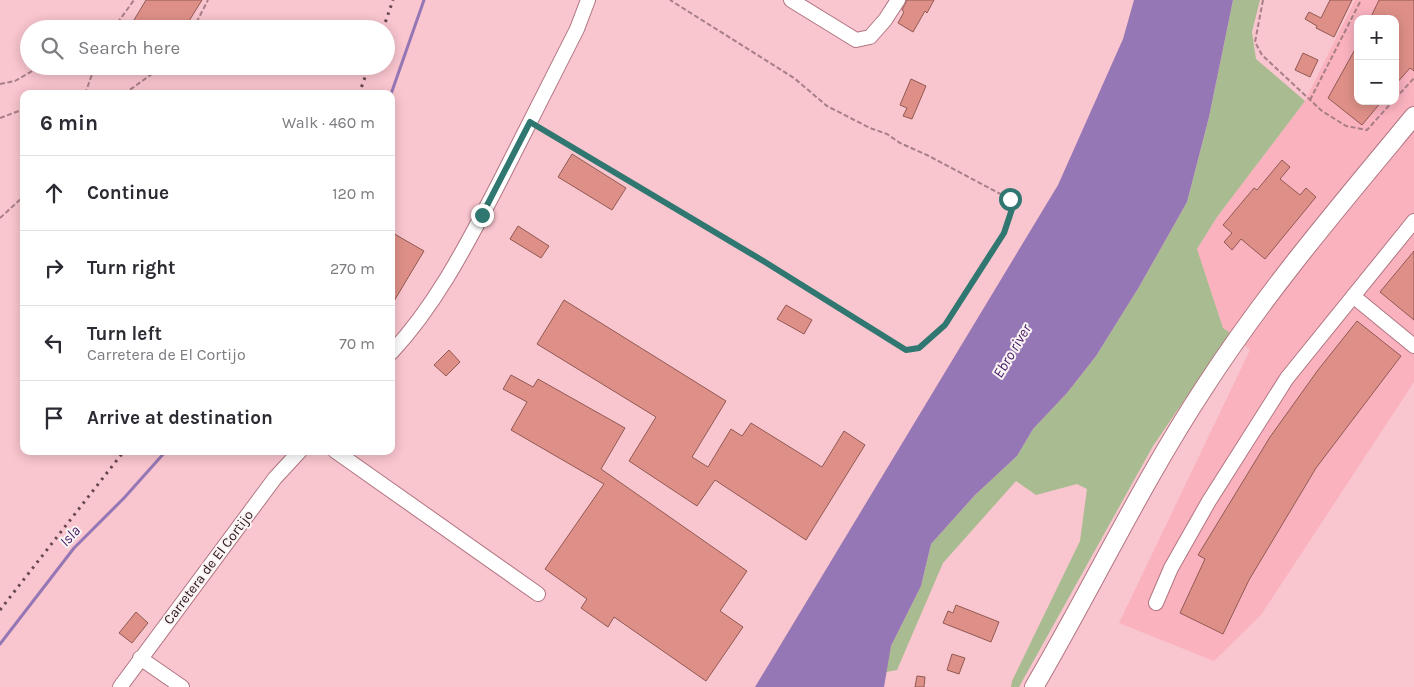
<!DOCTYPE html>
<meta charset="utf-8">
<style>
body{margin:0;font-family:Karla,sans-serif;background:#f7f7f7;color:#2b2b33}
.controls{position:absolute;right:15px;top:15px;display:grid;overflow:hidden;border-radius:10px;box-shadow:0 2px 12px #0003}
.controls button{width:45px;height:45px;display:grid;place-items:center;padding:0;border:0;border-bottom:1px solid #e1e1e2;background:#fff;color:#2b2b33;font:25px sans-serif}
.stop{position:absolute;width:15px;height:15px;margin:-11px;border:4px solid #2f7770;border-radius:50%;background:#fff}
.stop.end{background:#2f7770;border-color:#fff;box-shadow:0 1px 5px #0008}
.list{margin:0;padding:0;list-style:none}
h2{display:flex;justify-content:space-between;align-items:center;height:65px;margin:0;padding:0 20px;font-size:21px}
h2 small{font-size:16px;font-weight:400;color:#7c7c81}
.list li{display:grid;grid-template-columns:32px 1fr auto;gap:15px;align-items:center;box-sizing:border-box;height:75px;padding:0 20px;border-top:1px solid #e1e1e2}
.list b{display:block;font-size:19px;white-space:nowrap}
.list p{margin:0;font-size:16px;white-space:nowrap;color:#7c7c81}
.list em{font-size:16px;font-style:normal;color:#7c7c81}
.icon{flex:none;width:28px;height:28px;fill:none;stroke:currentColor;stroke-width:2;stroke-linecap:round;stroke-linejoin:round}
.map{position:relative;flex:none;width:1414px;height:687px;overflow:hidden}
.search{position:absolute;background:#fff;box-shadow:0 2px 12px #0003;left:20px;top:20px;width:375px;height:55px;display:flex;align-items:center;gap:12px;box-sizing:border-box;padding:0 18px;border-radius:28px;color:#7c7c81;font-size:19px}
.panel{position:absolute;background:#fff;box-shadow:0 2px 12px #0003;left:20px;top:90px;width:375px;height:365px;border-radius:10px}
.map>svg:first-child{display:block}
</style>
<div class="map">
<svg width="1414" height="687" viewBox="0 0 1414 687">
<rect width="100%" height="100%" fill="#f9c5ce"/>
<path fill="#fab2bf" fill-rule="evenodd" d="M1355,0h59v382l-153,233 -47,46 -95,-38 131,-273 -27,-22 -26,-79 20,-32 88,-116zM1358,19h37v82h-37z"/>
<path fill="#a9bb90" d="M1233,0h27l-8,32 4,27 49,42 -88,116 -20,32 26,79 7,5 -77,113 -134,241h-8l1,-6 68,-140 7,-52 -10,-5 -41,11 -20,-14 -73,82 -46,107 -11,2 5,-26 30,-60 10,-42 44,-49 42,-39 16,-27 34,-36 29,-37 43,-69 48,-85 22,-85z"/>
<path fill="#9677b5" d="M1134,0h99l-24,117 -22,85 -48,85 -43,69 -29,37 -34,36 -16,27 -42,39 -44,49 -10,42 -30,60 -7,41h-129l303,-502 65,-146z"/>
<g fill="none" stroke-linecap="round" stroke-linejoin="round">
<path stroke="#9677b5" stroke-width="3" d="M391,94l33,-94
M0,644l74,-96 50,-50 42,-47"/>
</g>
<path fill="#de9088" stroke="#915953" d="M146,0h56l-18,29h-47l-6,-4z
M907,0h27l-7,13 -2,-2 -12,21 -15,-9 6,-11 -2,-2z
M1330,0h22l-18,37 -18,-9 1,-2 -12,-7 4,-7 12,6z
M1379,0h35v71l-4,-3 -15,17v-66h-25z
M1358,44v57h24l-20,24 -34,-27z
M1303,53l15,7 -8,17 -15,-7z
M911,79l15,7 -14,33 -9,-3 4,-8 -7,-3z
M572,154l54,34 -14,22 -54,-33z
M1282,160l8,7 -10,12 20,16 6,-7 10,9 -51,62 -24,-20 -9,11 -8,-8 8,-9 -9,-8 31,-37 3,2z
M518,226l31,20 -8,12 -31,-19z
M391,232l33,19 -33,55z
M1414,251v69l-34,-28z
M564,300l162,101 -34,56 16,10 23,-38 11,7 9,-13 71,44 22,-36 21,14 -59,95 -91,-60 -18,26 -68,-45 27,-44 -119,-73z
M786,305l26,15 -8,14 -27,-15z
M1357,321l44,35 -85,112 -67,112 -26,54 -43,-21 25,-54 -7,-4 8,-13 64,-105 48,-67z
M449,350l11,12 -14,14 -12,-11z
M511,375l22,12 5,-8 87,49 -24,41 146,102 -27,40 23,16 -37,54 -92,-64 -6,10 -27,-19 6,-9 -42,-30 59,-85 -93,-54 16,-28 -24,-13z
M956,605l43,17 -8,20 -48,-19 5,-12 5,2z
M136,612l12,11 -16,20 -13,-10z
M952,654l13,4 -6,16 -12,-4z
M917,676l8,1 -1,10h-9z"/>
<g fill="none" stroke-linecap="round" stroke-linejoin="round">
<g stroke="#b07581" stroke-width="16">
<path id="minor" d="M791,0l65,40 14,-3 15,-17 13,-20
M1353,296l61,50
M391,353c46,-49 77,-111 108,-170 26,-52 52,-103 78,-154l11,-29
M335,451l203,143
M1156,603l15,-35 38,-67 78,-123 127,-157
M140,658l42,29
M120,687l155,-209 25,-27"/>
</g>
<g stroke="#b07581" stroke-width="20">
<path id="major" d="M1034,687c58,-99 107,-203 170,-299 62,-96 137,-184 210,-272"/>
</g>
<path stroke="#a87f87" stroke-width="2" stroke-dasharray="5 2.5" stroke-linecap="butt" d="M1263,0l-8,42 7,13 60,56 24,15 21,4 26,-29
M86,29l8,-7
M113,29l21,-29
M193,29l15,-29
M0,84l15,-3 26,-15
M85,94l10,-28
M124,94l39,-28
M1395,99l19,-21
M1310,100l51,-100
M0,118l24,-9
M540,128l225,135 141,87 13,-2 26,-23 59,-92 8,-24 -2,-10 -83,-44 -27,-12 -13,-9 -17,-6 -43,-22 -33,-28 -124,-78
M0,218l24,-22"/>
<use href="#minor" stroke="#fff" stroke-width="14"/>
<use href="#major" stroke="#fff" stroke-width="18"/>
<path stroke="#66474d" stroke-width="3" stroke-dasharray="2.5 5" stroke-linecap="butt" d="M383,29l10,-29
M359,94l10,-28
M0,610l124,-159"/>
</g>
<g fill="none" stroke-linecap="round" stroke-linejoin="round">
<path stroke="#2f7770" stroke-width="6" d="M482,215l48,-93 235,140 141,88 13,-2 26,-23 59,-92 8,-24 -2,-10"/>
</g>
<g text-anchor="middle" stroke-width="4" stroke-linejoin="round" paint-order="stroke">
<g font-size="14" fill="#2b1419" stroke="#faf3f4">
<text transform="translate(208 567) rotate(-53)" y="5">Carretera de El Cortijo</text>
</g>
<g font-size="15" font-style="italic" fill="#451b66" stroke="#faf3f4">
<text transform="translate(1012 351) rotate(-59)" y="5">Ebro river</text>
<text transform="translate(70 536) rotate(-48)" y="5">Isla</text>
</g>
</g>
</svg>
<div class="controls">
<button>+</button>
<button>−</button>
</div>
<div class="stop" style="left:1010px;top:199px"></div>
<div class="stop end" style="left:482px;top:215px"></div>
<div class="search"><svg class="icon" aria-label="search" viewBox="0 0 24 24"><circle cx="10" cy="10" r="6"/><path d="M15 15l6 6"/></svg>Search here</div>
<section class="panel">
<h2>6 min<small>Walk · 460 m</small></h2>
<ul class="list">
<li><svg class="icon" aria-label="ahead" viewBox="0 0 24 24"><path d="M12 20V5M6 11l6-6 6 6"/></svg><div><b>Continue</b></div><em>120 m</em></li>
<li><svg class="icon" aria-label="right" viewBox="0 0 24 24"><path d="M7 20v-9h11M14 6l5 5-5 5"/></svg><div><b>Turn right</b></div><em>270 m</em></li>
<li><svg class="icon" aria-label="left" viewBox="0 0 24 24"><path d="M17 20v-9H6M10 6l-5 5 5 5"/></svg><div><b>Turn left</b><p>Carretera de El Cortijo</p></div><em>70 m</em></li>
<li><svg class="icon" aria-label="arrive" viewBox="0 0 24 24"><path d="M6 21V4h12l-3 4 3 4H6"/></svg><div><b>Arrive at destination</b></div></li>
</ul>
</section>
</div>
